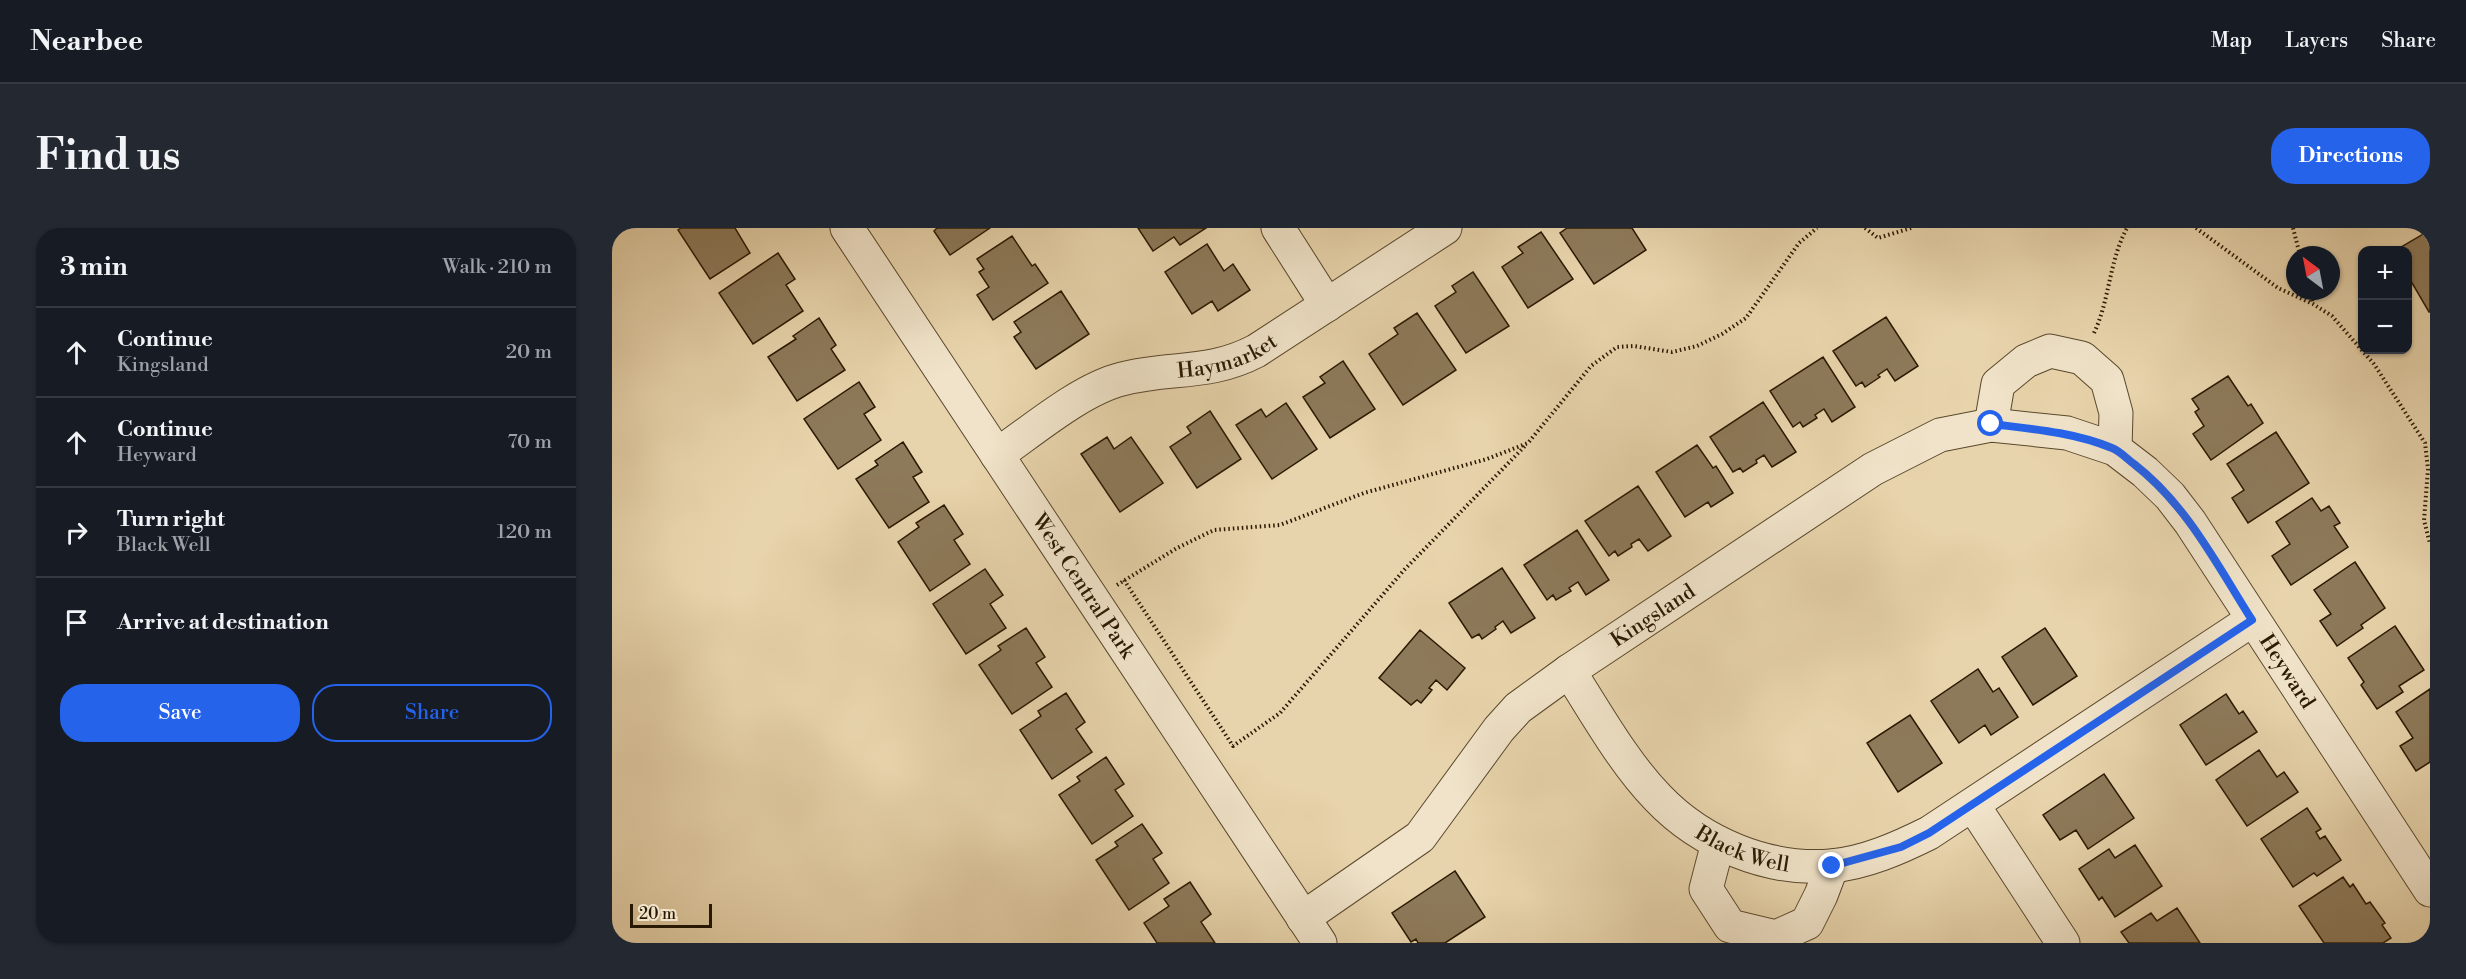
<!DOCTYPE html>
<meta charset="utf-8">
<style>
body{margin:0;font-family:"Libre Bodoni",serif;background:#242831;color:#f1f3f6}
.controls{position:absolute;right:18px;top:18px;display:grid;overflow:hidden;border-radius:12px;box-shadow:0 2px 4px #0004}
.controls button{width:54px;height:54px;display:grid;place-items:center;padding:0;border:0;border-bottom:2px solid #363941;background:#171b24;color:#f1f3f6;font:30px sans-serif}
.compass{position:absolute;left:1674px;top:18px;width:54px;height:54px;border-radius:50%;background:#171b24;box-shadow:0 2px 4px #0004;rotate:328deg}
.scale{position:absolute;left:18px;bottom:15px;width:82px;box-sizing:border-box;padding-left:6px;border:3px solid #2a1902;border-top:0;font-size:16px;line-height:21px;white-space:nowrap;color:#2a1902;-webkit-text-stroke:4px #f0e3c9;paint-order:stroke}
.stop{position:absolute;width:18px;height:18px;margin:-14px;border:4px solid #2563eb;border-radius:50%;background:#fff}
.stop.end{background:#2563eb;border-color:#fff;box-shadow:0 2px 6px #0008}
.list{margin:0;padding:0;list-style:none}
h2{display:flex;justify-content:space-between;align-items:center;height:78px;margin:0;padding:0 24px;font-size:26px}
h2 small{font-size:20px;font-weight:400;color:#9ea1a6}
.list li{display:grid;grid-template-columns:39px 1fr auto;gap:18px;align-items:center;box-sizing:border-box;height:90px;padding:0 24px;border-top:2px solid #363941}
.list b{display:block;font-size:22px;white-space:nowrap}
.list p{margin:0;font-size:20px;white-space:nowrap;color:#9ea1a6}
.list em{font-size:20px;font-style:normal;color:#9ea1a6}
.actions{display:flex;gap:12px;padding:18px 24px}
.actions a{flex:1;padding:14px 0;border:2px solid #2563eb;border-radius:24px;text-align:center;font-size:21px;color:#2563eb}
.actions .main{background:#2563eb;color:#fff}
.icon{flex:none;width:33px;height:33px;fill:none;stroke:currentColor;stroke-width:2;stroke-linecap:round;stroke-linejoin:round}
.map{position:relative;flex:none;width:1818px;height:715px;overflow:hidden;border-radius:24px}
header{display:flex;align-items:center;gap:36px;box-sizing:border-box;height:84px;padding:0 30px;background:#171b24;border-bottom:2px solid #363941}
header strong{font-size:28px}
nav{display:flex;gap:33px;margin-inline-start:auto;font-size:21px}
.intro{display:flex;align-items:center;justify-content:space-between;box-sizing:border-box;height:144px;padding:0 36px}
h1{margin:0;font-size:42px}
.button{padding:15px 27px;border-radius:24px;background:#2563eb;color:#fff;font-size:21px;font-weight:700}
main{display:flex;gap:36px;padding:0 36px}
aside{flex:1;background:#171b24;border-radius:24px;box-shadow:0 2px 4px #0004}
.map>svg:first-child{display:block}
</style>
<header>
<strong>Nearbee</strong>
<nav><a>Map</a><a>Layers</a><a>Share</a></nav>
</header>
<div class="intro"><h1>Find us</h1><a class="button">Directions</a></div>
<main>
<aside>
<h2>3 min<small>Walk · 210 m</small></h2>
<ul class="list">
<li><svg class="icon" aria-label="ahead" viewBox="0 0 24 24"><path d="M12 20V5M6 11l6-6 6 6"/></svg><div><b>Continue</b><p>Kingsland</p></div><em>20 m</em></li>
<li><svg class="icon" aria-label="ahead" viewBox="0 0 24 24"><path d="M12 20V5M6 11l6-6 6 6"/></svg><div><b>Continue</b><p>Heyward</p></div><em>70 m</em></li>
<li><svg class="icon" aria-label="right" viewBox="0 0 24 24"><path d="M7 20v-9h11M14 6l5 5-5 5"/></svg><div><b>Turn right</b><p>Black Well</p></div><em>120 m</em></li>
<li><svg class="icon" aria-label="arrive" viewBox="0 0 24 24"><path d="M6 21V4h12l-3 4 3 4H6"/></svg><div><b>Arrive at destination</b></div></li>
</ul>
<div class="actions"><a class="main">Save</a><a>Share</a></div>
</aside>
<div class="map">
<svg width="1818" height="715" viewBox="0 0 1818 715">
<rect width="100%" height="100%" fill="#e8d4ac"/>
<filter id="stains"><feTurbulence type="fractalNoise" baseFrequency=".00333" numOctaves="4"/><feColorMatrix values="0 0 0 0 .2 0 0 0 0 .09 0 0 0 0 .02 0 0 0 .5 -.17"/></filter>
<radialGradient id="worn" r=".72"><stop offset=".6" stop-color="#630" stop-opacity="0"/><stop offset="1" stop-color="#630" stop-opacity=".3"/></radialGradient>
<path fill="#8d7a5a" stroke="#2a1902" stroke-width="1.5" d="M69,0h54l15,25 -40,26 -32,-49z
M378,0l-40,27 -16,-24 3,-3z
M526,0h68l-26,17 -6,-8 -21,14z
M955,0h65l14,22 -52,34 -34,-51z
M1818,2v82h-1l-21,-36v-26h-12z
M929,4l32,47 -45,29 -26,-41 21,-14 -5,-6z
M400,8l20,30 3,-2 13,19 -55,37 -16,-25 12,-8 -10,-15 5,-3 -7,-10z
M595,16l17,27 9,-7 17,26 -32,21 -6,-10 -20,13 -27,-42z
M166,25l17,26 -9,6 17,26 -50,33 -34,-51z
M861,44l36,54 -43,27 -31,-47 21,-14 -4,-6z
M449,63l28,43 -53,35 -22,-32 7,-5 -7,-10z
M805,85l39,57 -53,35 -34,-51 29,-20 -4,-6z
M1274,89l32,49 -23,15 -8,-12 -9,6 2,2 -15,10 -3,-5 -6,4 -23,-35z
M207,90l17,27 -5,4 14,21 -48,31 -29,-44 28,-18 -3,-3z
M1211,129l32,50 -23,15 -8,-13 -9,6 2,3 -14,9 -3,-5 -7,5 -23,-36z
M731,133l32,48 -45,29 -27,-41 22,-14 -5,-6z
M1616,148l20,30 3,-2 12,19 -52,37 -18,-26 11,-8 -9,-14 4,-3 -7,-10z
M247,154l16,25 -11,7 17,26 -43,29 -34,-50z
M1151,174l33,50 -24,15 -8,-12 -8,5 1,3 -14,9 -3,-4 -7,4 -23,-35z
M674,175l31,46 -45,30 -36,-54 25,-16 5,8z
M598,183l31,48 -44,29 -27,-41 21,-14 -4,-6z
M1664,204l33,51 -61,40 -16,-25 12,-8 -17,-26z
M495,209l7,12 17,-12 32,46 -43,29 -39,-58z
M291,214l19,30 -9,5 16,25 -40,26 -33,-49 22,-14 -3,-4z
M1085,217l16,23 3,-2 17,27 -22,14 -3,-5 -23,15 -29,-45z
M1026,258l33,50 -23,15 -9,-12 -8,5 1,3 -14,9 -3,-5 -6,5 -24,-35z
M1700,270l9,13 8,-5 11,17 -6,3 14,21 -57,38 -19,-29 18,-12 -14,-22z
M332,277l19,29 -9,6 16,24 -40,27 -32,-49 21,-15 -3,-4z
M965,302l32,50 -23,15 -8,-13 -9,6 2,3 -15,9 -3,-5 -6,5 -23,-35z
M1743,334l30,46 -24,17 2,3 -26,18 -17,-25 11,-7 -17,-24z
M890,340l33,50 -24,15 -8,-12 -8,6 1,2 -14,10 -3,-5 -7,4 -23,-35z
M373,341l18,26 -13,9 16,24 -40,26 -33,-50z
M1783,398l29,44 -25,16 4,6 -26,17 -16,-24 3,-3 -16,-24z
M414,400l19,29 -9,6 16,24 -40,27 -33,-49 22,-15 -3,-4z
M1433,400l32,48 -44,29 -31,-48z
M808,402l45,38 -18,22 -11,-10 -7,8 3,2 -11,13 -4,-3 -6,5 -32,-27z
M1366,441l15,23 6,-4 19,29 -27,18 -6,-10 -26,18 -28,-42z
M1818,461v73l-14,9 -16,-25 13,-8 -17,-26z
M454,465l19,29 -9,7 16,23 -40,27 -32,-49 21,-14 -3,-5z
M1614,466l13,20 4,-3 14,21 -51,33 -26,-40z
M1298,487l32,48 -44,29 -31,-49z
M1647,522l18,27 7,-5 14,20 -51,34 -31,-46z
M494,529l18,27 -9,6 18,26 -41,28 -33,-49 21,-14 -3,-4z
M1492,546l30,44 -46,31 -12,-19 -16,10 -17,-25z
M1695,580l14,21 -5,3 4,7 5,-3 16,24 -24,16 -3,-3 -21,14 -32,-48z
M530,596l20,29 -9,6 16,24 -40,27 -33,-50 22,-14 -3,-4z
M1523,617l27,41 -47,31 -13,-20 -3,3 -20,-31 30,-20 6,9z
M843,643l30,46 -40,26h-27l-2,-4 -5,3 -19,-29z
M1731,649l7,10 3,-3 13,20 4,-2 15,21 -3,2 9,13 -8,5h-59l-25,-37z
M578,654l21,32 -10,8 14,21h-58l-13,-20 25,-17 -5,-7z
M1565,680l23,35h-71l-8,-11 30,-19 6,8z"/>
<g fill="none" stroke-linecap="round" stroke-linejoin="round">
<g stroke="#5a482c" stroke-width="35">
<g id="minor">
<path id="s1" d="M235,0l473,715"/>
<path d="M666,0l49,77"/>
<path d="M1379,197l7,-41 28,-23 24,-10 32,7 25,22 9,33 -1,36"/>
<path id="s2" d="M385,227c35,-24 84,-66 125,-76 49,-13 86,-3 134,-28l189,-123"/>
<path id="s3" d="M957,443c28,43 54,91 89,127 43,45 109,73 173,68 34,-3 68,-18 98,-33l323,-213"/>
<path d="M1361,577l90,138"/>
<path d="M1106,615l-12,46 24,37 46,11 31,-14 14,-28 11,-29"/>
<path id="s4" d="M691,690l117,-81 79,-108 19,-21 51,-37 304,-202 67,-34 51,-10 76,8 48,16 30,23 25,24 20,26 240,368"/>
</g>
</g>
<path stroke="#2a1902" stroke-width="4" stroke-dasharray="1.5 3" stroke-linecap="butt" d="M1253,0l13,10 33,-10
M1584,0l82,60 35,16 19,12 42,48 51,79 3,26 -4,51 6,24
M1681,0l7,27
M1698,63l3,12
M1482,105c16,-34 15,-72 33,-105
M512,352l109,166 47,-33 125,-144 121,-124
M505,357l60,-37 37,-18 66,-5 84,-32 123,-34 41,-16 63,-77 26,-19 17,-1 38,6 25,-6 25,-12 24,-16 53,-75 18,-15"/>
<use href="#minor" stroke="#f0e3c9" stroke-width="33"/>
</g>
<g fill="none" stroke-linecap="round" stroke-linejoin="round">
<path stroke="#2563eb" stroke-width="8" d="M1220,638l69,-19 28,-14 323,-213c-35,-55 -65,-115 -118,-156 -7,-5 -14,-13 -22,-16 -39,-16 -80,-19 -121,-24"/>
</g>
<g text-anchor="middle" stroke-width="5" stroke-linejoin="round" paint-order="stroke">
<g font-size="21" fill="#2a1902" stroke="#f0e3c9">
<text dy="7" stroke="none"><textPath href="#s2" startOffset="255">Haymarket</textPath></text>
<text dy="7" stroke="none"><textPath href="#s1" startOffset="429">West Central Park</textPath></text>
<text dy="7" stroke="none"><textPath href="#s4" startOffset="468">Kingsland</textPath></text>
<text dy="7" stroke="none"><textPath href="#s4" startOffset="1270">Heyward</textPath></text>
<text dy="7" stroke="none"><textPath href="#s3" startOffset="256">Black Well</textPath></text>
</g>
</g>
<rect width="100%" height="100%" filter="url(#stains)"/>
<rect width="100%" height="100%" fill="url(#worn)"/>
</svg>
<div class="controls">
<button>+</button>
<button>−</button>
</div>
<svg class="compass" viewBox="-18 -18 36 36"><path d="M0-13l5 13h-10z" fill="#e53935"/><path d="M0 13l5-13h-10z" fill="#9ea1a6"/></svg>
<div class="scale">20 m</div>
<div class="stop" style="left:1379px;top:196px"></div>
<div class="stop end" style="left:1220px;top:638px"></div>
</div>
</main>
